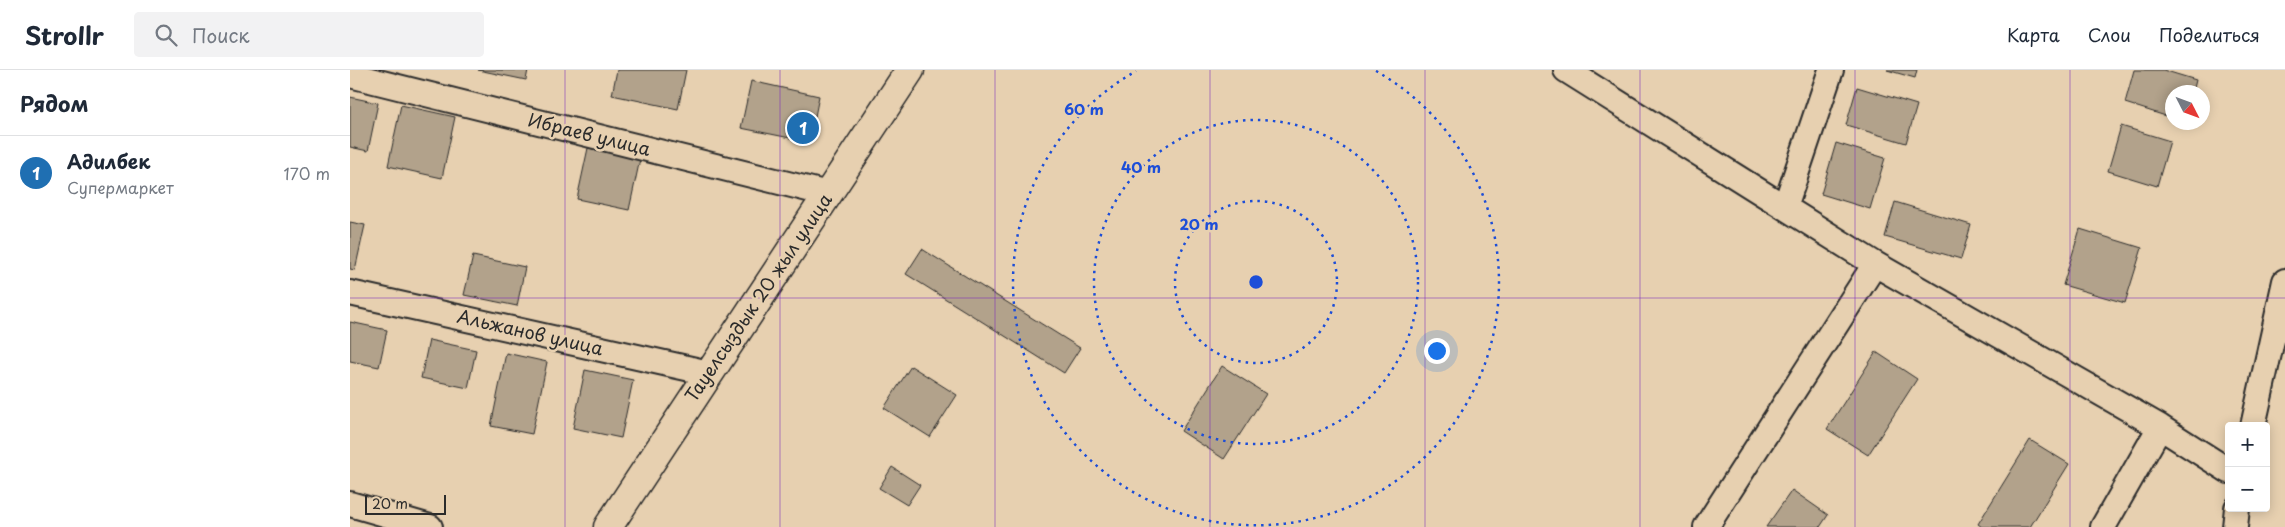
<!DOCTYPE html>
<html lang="ru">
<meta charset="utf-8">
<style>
body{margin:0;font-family:"Playpen Sans",sans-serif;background:#f2f2f3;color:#1f2937}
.controls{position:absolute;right:15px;bottom:15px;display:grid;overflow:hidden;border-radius:5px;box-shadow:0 2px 12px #0003}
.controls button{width:45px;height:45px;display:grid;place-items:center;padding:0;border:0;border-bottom:1px solid #e0e1e3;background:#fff;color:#1f2937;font:25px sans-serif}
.compass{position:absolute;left:1815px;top:15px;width:45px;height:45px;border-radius:50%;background:#fff;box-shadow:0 2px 12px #0003;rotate:132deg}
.scale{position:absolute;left:15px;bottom:12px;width:81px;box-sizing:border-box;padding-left:5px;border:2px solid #2b2b2b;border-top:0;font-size:14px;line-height:18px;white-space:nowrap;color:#2b2b2b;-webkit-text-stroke:4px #e7d0b0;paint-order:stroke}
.you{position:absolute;left:1086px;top:280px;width:18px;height:18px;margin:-12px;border:4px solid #fff;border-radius:50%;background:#1a73e8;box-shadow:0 0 0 8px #1a73e833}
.badge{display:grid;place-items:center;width:32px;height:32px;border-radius:50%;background:#1f6fb2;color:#fff;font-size:16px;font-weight:700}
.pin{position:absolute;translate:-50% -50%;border:2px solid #fff;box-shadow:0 1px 5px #0006}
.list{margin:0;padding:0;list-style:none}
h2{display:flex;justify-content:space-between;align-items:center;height:65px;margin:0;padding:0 20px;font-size:21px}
h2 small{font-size:16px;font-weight:400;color:#747a83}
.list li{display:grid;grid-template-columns:32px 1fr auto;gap:15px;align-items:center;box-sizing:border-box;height:75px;padding:0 20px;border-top:1px solid #e0e1e3}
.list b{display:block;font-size:19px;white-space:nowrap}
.list p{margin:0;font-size:16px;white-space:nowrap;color:#747a83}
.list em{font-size:16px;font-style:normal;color:#747a83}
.icon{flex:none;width:28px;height:28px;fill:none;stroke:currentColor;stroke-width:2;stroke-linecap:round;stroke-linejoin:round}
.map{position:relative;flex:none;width:1935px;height:457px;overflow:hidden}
header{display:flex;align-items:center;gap:30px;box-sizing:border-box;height:70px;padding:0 25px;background:#fff;border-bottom:1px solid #e0e1e3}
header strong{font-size:24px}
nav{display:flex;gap:28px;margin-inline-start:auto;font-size:18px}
.search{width:350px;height:45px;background:#f2f2f3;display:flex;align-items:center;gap:12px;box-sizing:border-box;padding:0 18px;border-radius:5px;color:#747a83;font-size:19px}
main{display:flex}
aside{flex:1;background:#fff}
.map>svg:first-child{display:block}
</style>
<header>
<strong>Strollr</strong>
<div class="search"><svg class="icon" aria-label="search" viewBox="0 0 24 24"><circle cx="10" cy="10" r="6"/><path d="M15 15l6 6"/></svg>Поиск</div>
<nav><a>Карта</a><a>Слои</a><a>Поделиться</a></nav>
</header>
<main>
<aside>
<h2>Рядом<small></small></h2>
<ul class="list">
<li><span class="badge">1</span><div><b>Адилбек</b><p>Супермаркет</p></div><em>170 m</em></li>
</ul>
</aside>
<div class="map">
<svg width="1935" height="457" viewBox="0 0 1935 457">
<rect width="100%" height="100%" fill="#e7d0b0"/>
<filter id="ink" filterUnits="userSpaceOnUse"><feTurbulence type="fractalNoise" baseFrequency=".02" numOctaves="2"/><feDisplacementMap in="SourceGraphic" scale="10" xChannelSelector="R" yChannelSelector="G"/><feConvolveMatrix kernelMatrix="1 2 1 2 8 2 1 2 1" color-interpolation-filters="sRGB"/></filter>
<g filter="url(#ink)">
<path fill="#b2a28b" stroke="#2b2b2b" d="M128,0h50l-2,10z
M267,0h69l-8,39 -66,-14z
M1537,0h30l-2,8z
M1784,0h29l33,10 -3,12h-21v26l-47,-15z
M401,11l68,15 -9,46 -69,-14z
M1507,17l60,18 -11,38 -60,-18z
M0,27l28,6 -10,48 -18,-4z
M51,35l54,12 -13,61 -54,-12z
M1771,56l49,15 -13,45 -49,-15z
M1486,73l49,15 -15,51 -49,-15z
M238,78l52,11 -11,51 -52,-11z
M1545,132l76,23 -10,34 -76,-22z
M0,152l15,3 -10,45 -5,-1z
M1730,159l62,19 -17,55 -62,-18z
M572,179l158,99 -16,25 -158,-99z
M123,186l52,11 -8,39 -53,-11z
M0,252l37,8 -8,37 -29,-6z
M79,270l47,10 -8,38 -47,-10z
M1526,282l41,27 -49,76 -41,-26z
M156,283l41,9 -15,72 -41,-8z
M561,296l46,29 -27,42 -46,-29z
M872,296l44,28 -42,65 -43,-28z
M235,300l48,10 -12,58 -48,-10z
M1680,370l39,24 -39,63h-48l-4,-3z
M542,397l28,18 -13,20 -28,-17z
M1442,420l36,25 -8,12h-54z"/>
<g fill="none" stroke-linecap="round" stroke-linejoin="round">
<g stroke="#2b2b2b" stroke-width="28">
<path id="street" d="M1216,0l309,194 285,163 69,44
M0,5l478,119
M1435,137l46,-137
M0,223l359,80
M1903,356l32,-145
M0,434l80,23
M1356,457l169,-263
M1753,457l57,-100
M1885,457l2,-19"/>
</g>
<g stroke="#2b2b2b" stroke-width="31">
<path id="secondary" d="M258,457l302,-457"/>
</g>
<use href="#street" stroke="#e7d0b0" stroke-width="24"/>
<use href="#secondary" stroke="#e7d0b0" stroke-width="28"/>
</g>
</g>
<path fill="none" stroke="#7b2cbf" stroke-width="1" stroke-opacity="0.55" d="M215,0v457M430,0v457M645,0v457M860,0v457M1075,0v457M1290,0v457M1505,0v457M1720,0v457M0,228h1935"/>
<g fill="none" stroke="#1d4ed8" stroke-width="2.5" stroke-dasharray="2.5 5">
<circle cx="906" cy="212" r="81"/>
<circle cx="906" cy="212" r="162"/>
<path d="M1026 1A243 243 0 1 1 786 1"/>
</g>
<g text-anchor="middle" stroke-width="5" stroke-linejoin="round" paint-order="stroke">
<g font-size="18" fill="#2b2b2b" stroke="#e7d0b0">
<text transform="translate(239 65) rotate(14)" y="6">Ибраев улица</text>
<text transform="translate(409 228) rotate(-56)" y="6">Тауелсыздык 20 жыл улица</text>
<text transform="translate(180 263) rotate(13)" y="6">Альжанов улица</text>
</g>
</g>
<circle cx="906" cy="212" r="8" fill="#1d4ed8" stroke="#e7d0b0" stroke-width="2.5"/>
<g font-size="15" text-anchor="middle" font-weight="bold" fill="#1d4ed8" stroke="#e7d0b0" stroke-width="5" stroke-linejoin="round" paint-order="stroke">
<text x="734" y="45">60 m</text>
<text x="791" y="103">40 m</text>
<text x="849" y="160">20 m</text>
</g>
</svg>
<div class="controls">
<button>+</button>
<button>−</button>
</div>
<svg class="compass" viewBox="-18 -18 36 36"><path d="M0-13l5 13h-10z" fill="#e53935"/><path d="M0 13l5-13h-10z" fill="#747a83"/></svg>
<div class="scale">20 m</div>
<div class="you"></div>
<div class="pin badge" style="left:453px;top:58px">1</div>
</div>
</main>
